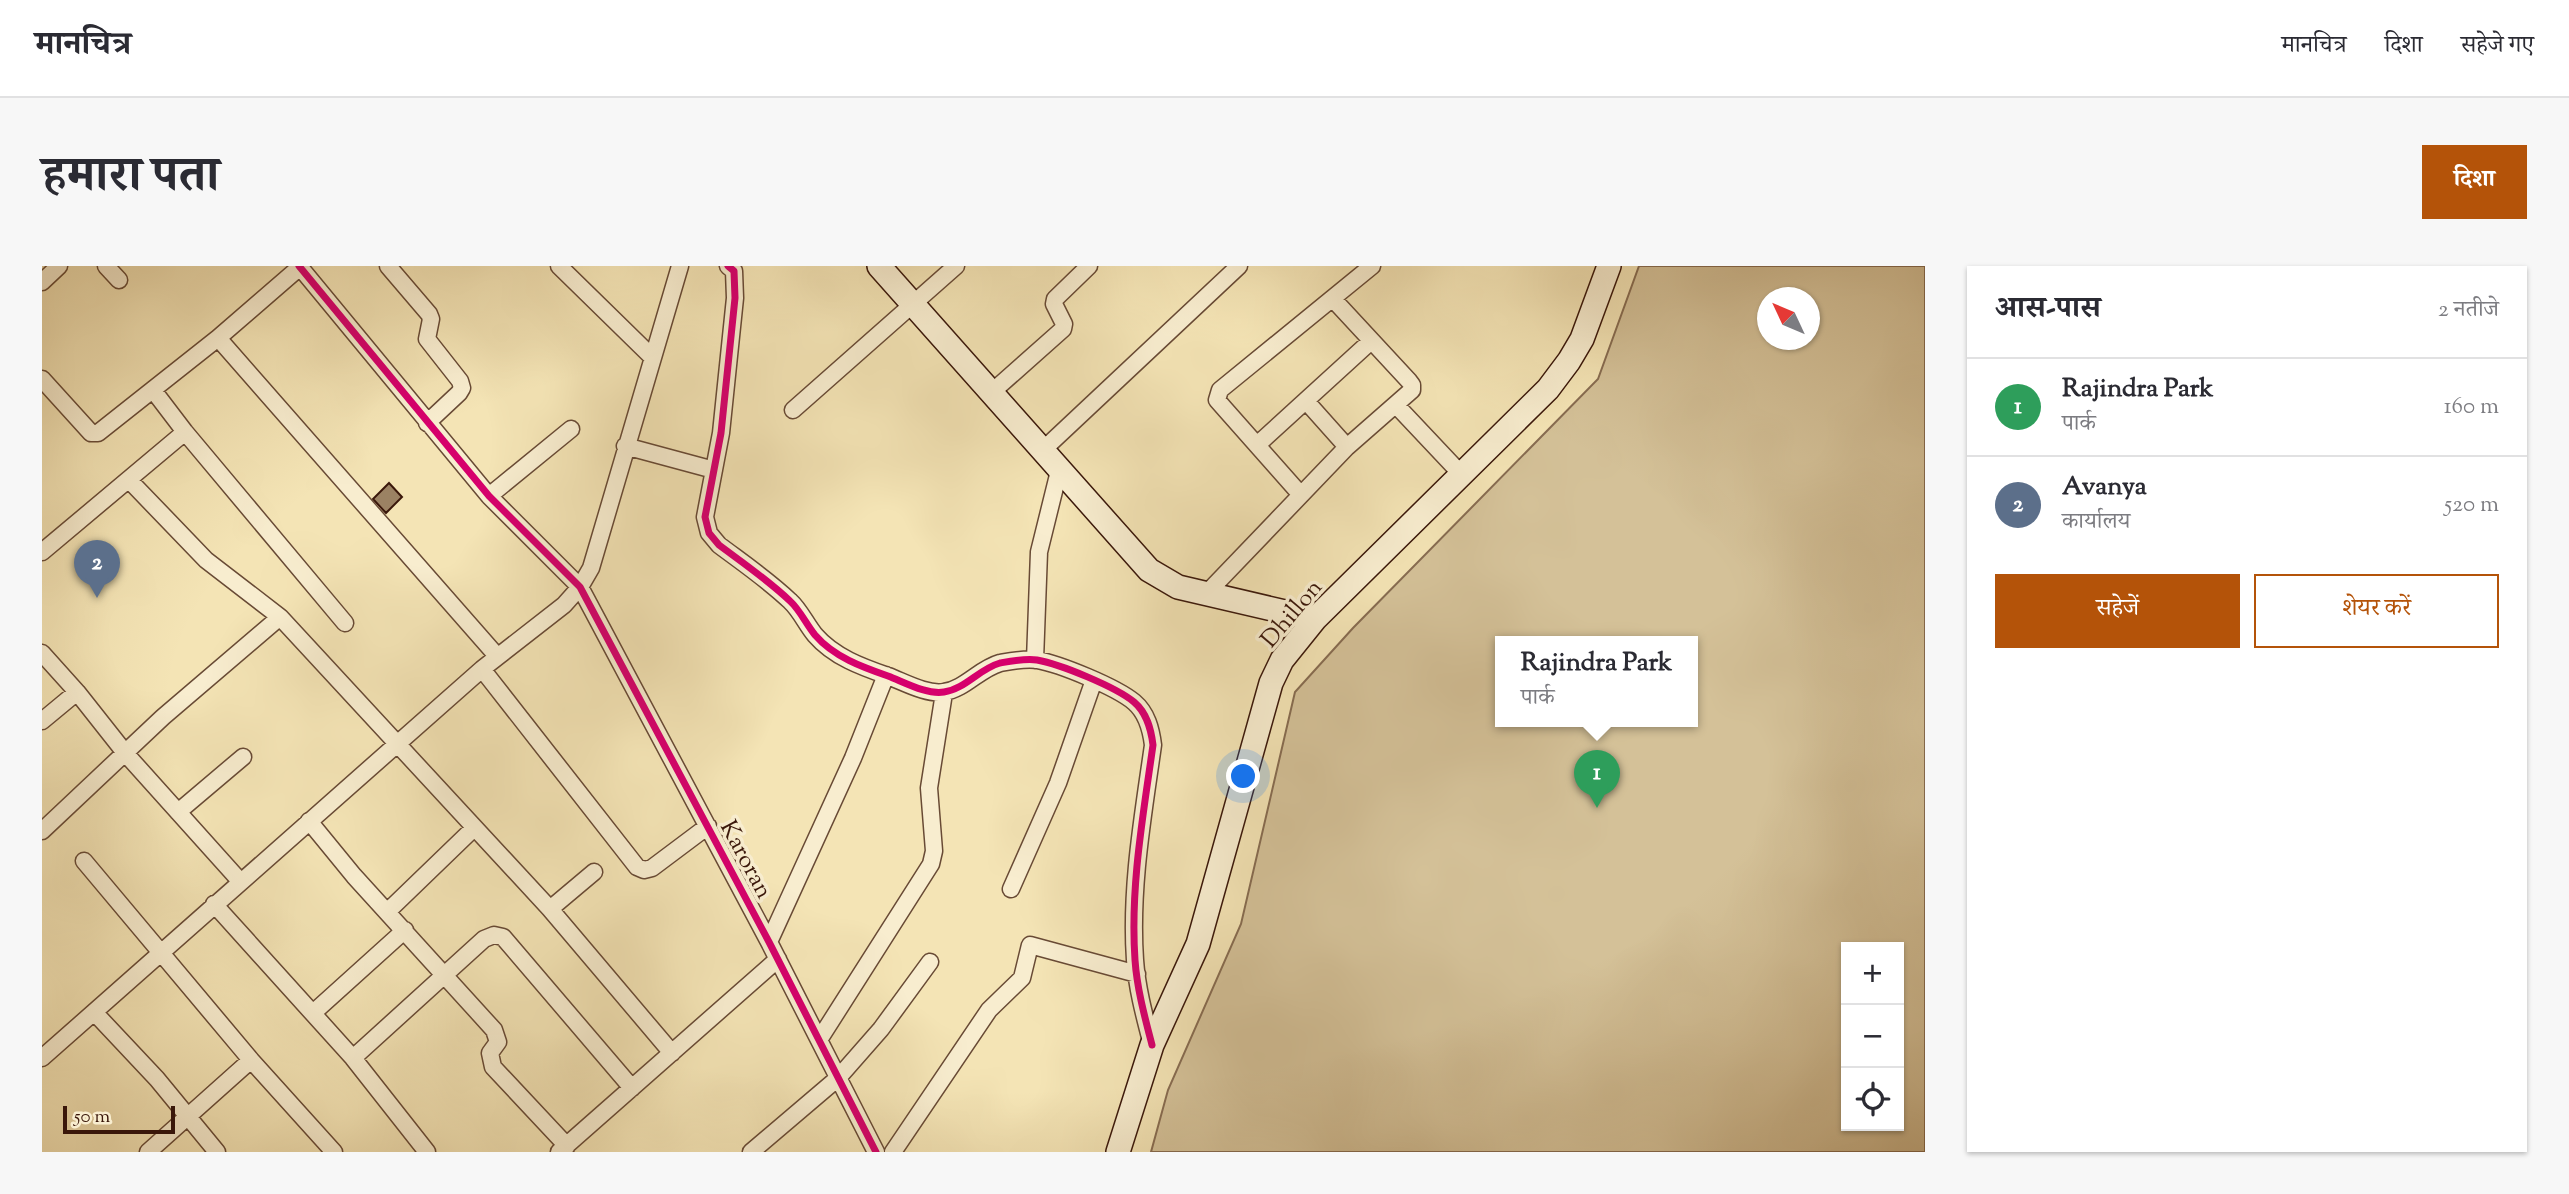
<!DOCTYPE html>
<html lang="hi">
<meta charset="utf-8">
<style>
body{margin:0;font-family:"Sorts Mill Goudy","Noto Serif Devanagari",serif;background:#f7f7f7;color:#2b2b33}
.controls{position:absolute;right:21px;bottom:21px;display:grid;overflow:hidden;border-radius:0px;box-shadow:0 2px 5px #0004}
.controls button{width:63px;height:63px;display:grid;place-items:center;padding:0;border:0;border-bottom:2px solid #e1e1e2;background:#fff;color:#2b2b33;font:35px sans-serif}
.compass{position:absolute;left:1715px;top:21px;width:63px;height:63px;border-radius:50%;background:#fff;box-shadow:0 2px 5px #0004;rotate:314deg}
.scale{position:absolute;left:21px;bottom:18px;width:112px;box-sizing:border-box;padding-left:7px;border:4px solid #3a170a;border-top:0;font-size:19px;line-height:24px;white-space:nowrap;color:#3a170a;-webkit-text-stroke:5px #f8edcf;paint-order:stroke}
.you{position:absolute;left:1202px;top:511px;width:24px;height:24px;margin:-18px;border:5px solid #fff;border-radius:50%;background:#1a73e8;box-shadow:0 0 0 10px #1a73e833}
.badge{display:grid;place-items:center;width:46px;height:46px;border-radius:50%;background:#b45309;color:#fff;font-size:23px;font-weight:700}
.pin{position:absolute;translate:-50% -58px;filter:drop-shadow(0 2px 4px #0008)}
.pin::after{content:'';position:absolute;top:37px;width:24px;height:21px;background:inherit;clip-path:polygon(0 0,100% 0,50% 100%)}
.popup{position:absolute;left:1453px;top:370px;width:203px;height:91px;box-sizing:border-box;display:grid;place-content:center;border-radius:0px;background:#fff;filter:drop-shadow(0 2px 5px #0005);font-size:23px;white-space:nowrap;color:#7c7c81}
.popup b{font-size:26px;color:#2b2b33}
.popup::after{content:'';position:absolute;left:50%;top:100%;margin-left:-14px;border:14px solid transparent;border-top-color:#fff}
.list{margin:0;padding:0;list-style:none}
h2{display:flex;justify-content:space-between;align-items:center;height:91px;margin:0;padding:0 28px;font-size:30px}
h2 small{font-size:23px;font-weight:400;color:#7c7c81}
.list li{display:grid;grid-template-columns:46px 1fr auto;gap:21px;align-items:center;box-sizing:border-box;height:98px;padding:0 28px;border-top:2px solid #e1e1e2}
.list b{display:block;font-size:26px;white-space:nowrap}
.list p{margin:0;font-size:23px;white-space:nowrap;color:#7c7c81}
.list em{font-size:23px;font-style:normal;color:#7c7c81}
.actions{display:flex;gap:14px;padding:21px 28px}
.actions a{flex:1;padding:16px 0;border:2px solid #b45309;border-radius:0px;text-align:center;font-size:24px;color:#b45309}
.actions .main{background:#b45309;color:#fff}
.icon{flex:none;width:38px;height:38px;fill:none;stroke:currentColor;stroke-width:2;stroke-linecap:round;stroke-linejoin:round}
.map{position:relative;flex:none;width:1883px;height:886px;overflow:hidden;border-radius:0px}
header{display:flex;align-items:center;gap:42px;box-sizing:border-box;height:98px;padding:0 35px;background:#fff;border-bottom:2px solid #e1e1e2}
header strong{font-size:33px}
nav{display:flex;gap:38px;margin-inline-start:auto;font-size:24px}
.intro{display:flex;align-items:center;justify-content:space-between;box-sizing:border-box;height:168px;padding:0 42px}
h1{margin:0;font-size:49px}
.button{padding:18px 32px;border-radius:0px;background:#b45309;color:#fff;font-size:24px;font-weight:700}
main{display:flex;gap:42px;padding:0 42px}
aside{flex:1;background:#fff;border-radius:0px;box-shadow:0 2px 5px #0004}
.map>svg:first-child{display:block}
</style>
<header>
<strong>मानचित्र</strong>
<nav><a>मानचित्र</a><a>दिशा</a><a>सहेजे गए</a></nav>
</header>
<div class="intro"><h1>हमारा पता</h1><a class="button">दिशा</a></div>
<main>
<div class="map">
<svg width="1883" height="886" viewBox="0 0 1883 886">
<rect width="100%" height="100%" fill="#f4e4b5"/>
<filter id="stains"><feTurbulence type="fractalNoise" baseFrequency=".00286" numOctaves="4"/><feColorMatrix values="0 0 0 0 .2 0 0 0 0 .09 0 0 0 0 .02 0 0 0 .5 -.17"/></filter>
<radialGradient id="worn" r=".72"><stop offset=".6" stop-color="#630" stop-opacity="0"/><stop offset="1" stop-color="#630" stop-opacity=".3"/></radialGradient>
<path fill="#d4c198" stroke="#876c51" stroke-width="2" fill-rule="evenodd" d="M1597,0h286v886h-774l17,-62 73,-166 54,-232 58,-64 245,-249zM1726,32h42v42h-42zM1459,376h192v80h-192zM1804,681h53v179h-53z"/>
<path fill="#9b8263" stroke="#3a170a" stroke-width="2" d="M347,217l13,14 -16,16 -13,-14z"/>
<g fill="none" stroke-linecap="round" stroke-linejoin="round">
<g stroke="#684a35" stroke-width="19">
<path id="street" d="M64,0l13,14
M257,0l190,230 91,91 189,355 107,210
M346,0l41,48 2,5 -4,20 33,42 2,7 -3,5 -32,30
M517,0l93,91
M686,0l6,5 1,27 -14,135 -16,84 4,16 10,12c24,18 49,35 71,56 10,9 16,23 25,34 19,22 47,32 73,41 16,6 39,19 56,16 21,-3 35,-23 56,-29 11,-2 26,-5 37,-3 23,4 79,27 97,42 13,11 17,27 19,43 -10,71 -23,143 -18,215 2,29 10,58 17,85
M258,1l-82,71 279,318
M0,16l17,-16
M0,113l49,54h7l120,-95
M111,124l32,42 160,191
M950,126l71,-63 1,-5 -10,-20 1,-5 34,-33
M1264,135l41,46
M1354,139l66,70
M751,144l163,-144
M1215,179l114,-104
M583,180l89,24
M1002,183l195,-183
M87,214l77,80 74,57
M1259,229l-77,-87 -7,-8 3,-10 152,-124
M447,230l82,-67
M0,286l143,-120
M1164,328l141,-147 65,-57v-5l-3,-4 -76,-82
M0,387l35,39 49,62 114,127
M993,394l4,-108 21,-85
M440,403l155,198 7,3 8,-2 56,-42
M0,455l35,-29
M136,546l65,-55
M267,555l45,55 140,154 4,12 -8,11 3,14 74,79
M0,565l121,-114 117,-100 270,292
M42,595l167,199 83,92
M552,606l-44,37 122,144
M969,623l47,-106 36,-103
M172,638l139,154 74,94
M345,646l87,-84
M727,676l84,-184 33,-83
M52,746l63,67 60,73
M271,747l92,-83
M777,774l112,-176 3,-13 -5,-63 15,-95
M0,792l440,-389 82,-64 16,-18 11,-19 89,-302
M311,792l131,-119 10,-4 9,2 129,151
M106,886l103,-92
M517,886l219,-193
M709,886l87,-74 43,-49 49,-67
M851,886l96,-142 33,-32 8,-33 107,29"/>
</g>
<g stroke="#3a170a" stroke-width="26">
<path id="secondary" d="M837,0l270,304 29,17 137,32
M1076,886l34,-107 46,-101 73,-261 11,-23 33,-41 233,-230 21,-28 13,-22 27,-73"/>
</g>
<use href="#street" stroke="#f8edcf" stroke-width="16"/>
<use href="#secondary" stroke="#f8edcf" stroke-width="23"/>
<g stroke="#f8edcf" stroke-width="11">
<path id="cycleway" d="M257,0l190,230 91,91 189,355 107,210
M686,0l6,5 1,27 -14,135 -16,84 4,16 10,12c24,18 49,35 71,56 10,9 16,23 25,34 19,22 47,32 73,41 16,6 39,19 56,16 21,-3 35,-23 56,-29 11,-2 26,-5 37,-3 23,4 79,27 97,42 13,11 17,27 19,43 -10,71 -23,143 -18,215 2,29 10,58 17,85"/>
</g>
<use href="#cycleway" stroke="#d6006c" stroke-width="7"/>
</g>
<g text-anchor="middle" stroke-width="7" stroke-linejoin="round" paint-order="stroke">
<g font-size="24" fill="#3a170a" stroke="#f8edcf">
<text transform="translate(1249 347) rotate(-50)" y="8">Dhillon</text>
<text transform="translate(705 593) rotate(62)" y="8">Karoran</text>
</g>
</g>
<rect width="100%" height="100%" filter="url(#stains)"/>
<rect width="100%" height="100%" fill="url(#worn)"/>
</svg>
<div class="controls">
<button>+</button>
<button>−</button>
<button><svg class="icon" aria-label="locate" viewBox="0 0 24 24"><circle cx="12" cy="12" r="6"/><path d="M12 2v4M12 18v4M2 12h4M18 12h4"/></svg></button>
</div>
<svg class="compass" viewBox="-18 -18 36 36"><path d="M0-13l5 13h-10z" fill="#e53935"/><path d="M0 13l5-13h-10z" fill="#7c7c81"/></svg>
<div class="scale">50 m</div>
<div class="you"></div>
<div class="pin badge" style="left:1555px;top:542px;background:#2e9e5b">1</div>
<div class="popup"><b>Rajindra Park</b>पार्क</div>
<div class="pin badge" style="left:55px;top:332px;background:#5c6f8a">2</div>
</div>
<aside>
<h2>आस-पास<small>2 नतीजे</small></h2>
<ul class="list">
<li><span class="badge" style="background:#2e9e5b">1</span><div><b>Rajindra Park</b><p>पार्क</p></div><em>160 m</em></li>
<li><span class="badge" style="background:#5c6f8a">2</span><div><b>Avanya</b><p>कार्यालय</p></div><em>520 m</em></li>
</ul>
<div class="actions"><a class="main">सहेजें</a><a>शेयर करें</a></div>
</aside>
</main>
